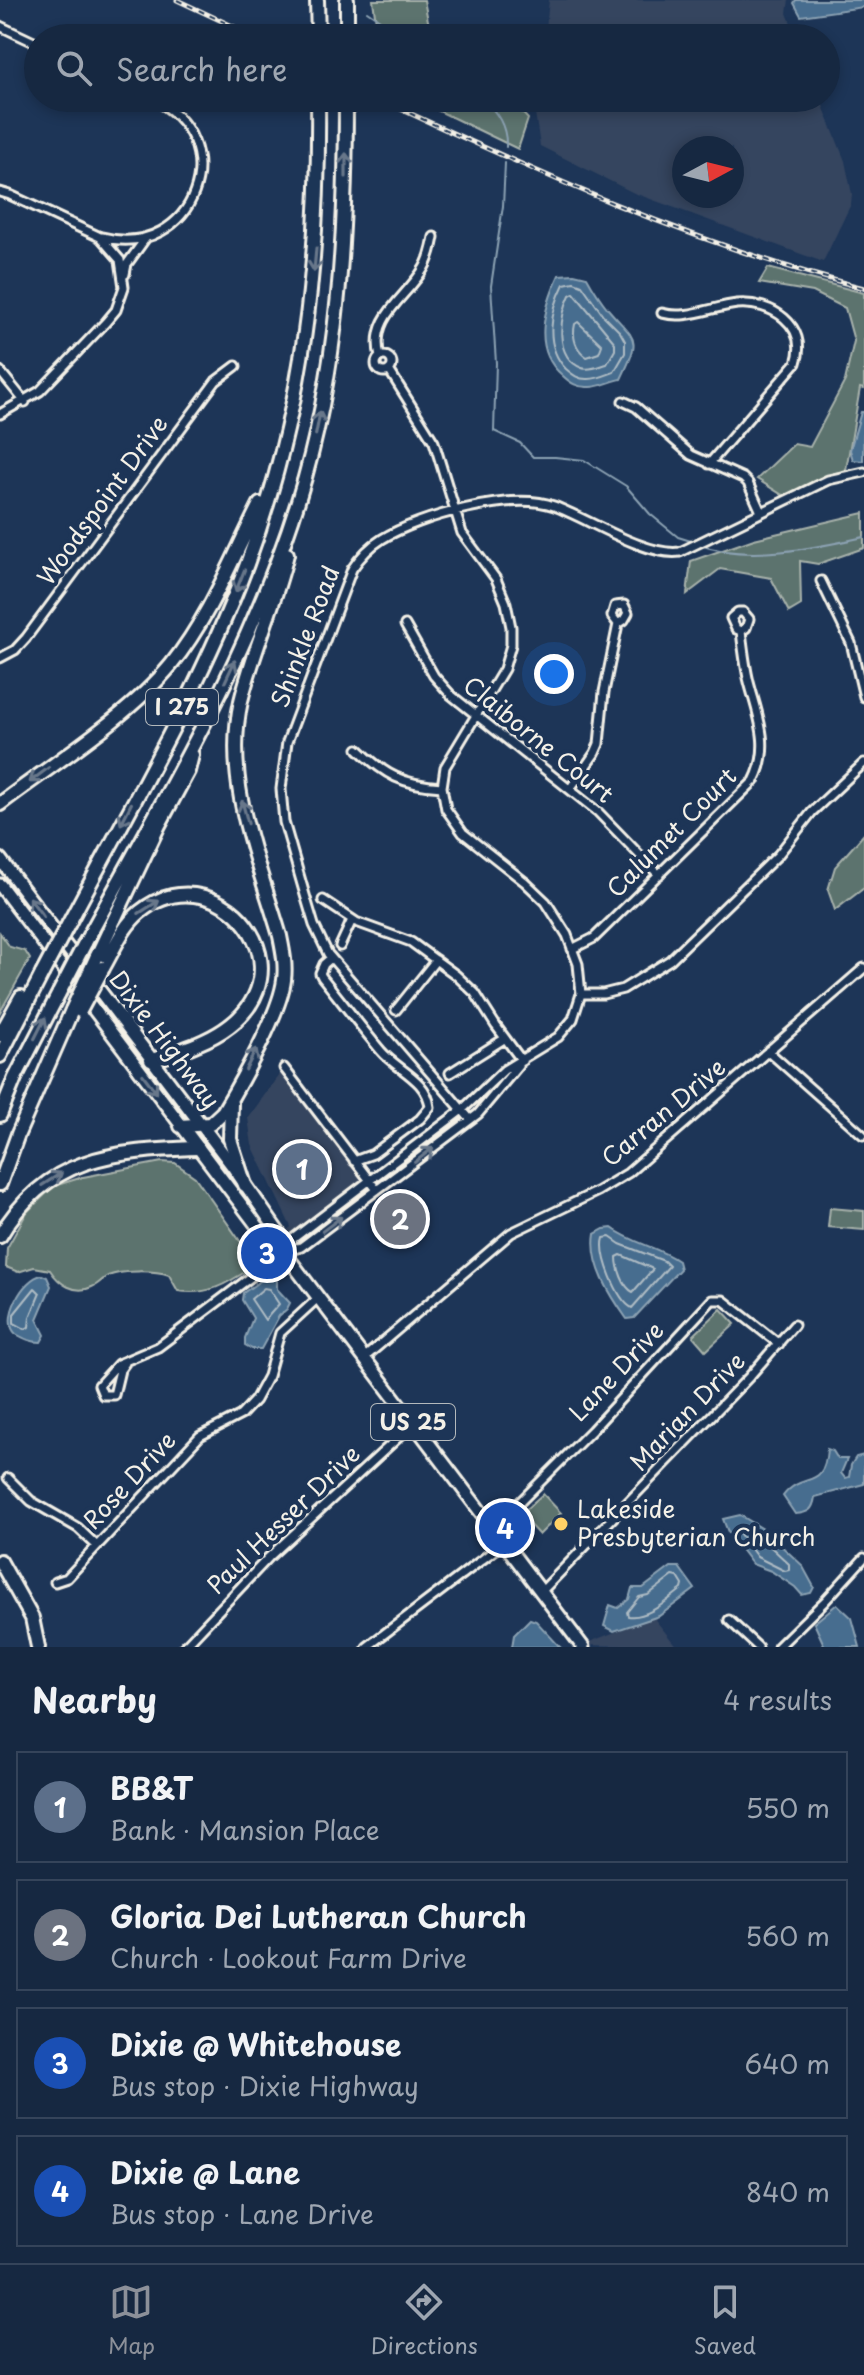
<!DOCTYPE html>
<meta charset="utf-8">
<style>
body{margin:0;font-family:"Playpen Sans",sans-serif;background:#1f3048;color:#f1f3f6}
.compass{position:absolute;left:672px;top:136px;width:72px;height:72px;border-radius:50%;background:#162841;box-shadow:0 4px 12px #0003;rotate:83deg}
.you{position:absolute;left:554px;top:674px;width:28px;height:28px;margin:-20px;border:6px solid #fff;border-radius:50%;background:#1a73e8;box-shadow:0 0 0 12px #1a73e833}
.badge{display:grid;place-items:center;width:52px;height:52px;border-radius:50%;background:#8c9099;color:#fff;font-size:26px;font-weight:700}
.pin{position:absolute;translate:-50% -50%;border:4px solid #fff;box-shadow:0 2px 8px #0006}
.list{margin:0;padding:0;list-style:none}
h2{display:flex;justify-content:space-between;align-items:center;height:104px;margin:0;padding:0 32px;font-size:34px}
h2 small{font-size:26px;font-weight:400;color:#9ea6b1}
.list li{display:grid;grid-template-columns:52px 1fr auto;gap:24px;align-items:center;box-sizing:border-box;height:112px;margin:0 16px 16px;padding:0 16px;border:2px solid #35445a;border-radius:0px}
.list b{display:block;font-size:30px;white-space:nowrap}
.list p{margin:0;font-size:26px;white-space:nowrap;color:#9ea6b1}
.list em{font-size:26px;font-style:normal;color:#9ea6b1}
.icon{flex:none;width:44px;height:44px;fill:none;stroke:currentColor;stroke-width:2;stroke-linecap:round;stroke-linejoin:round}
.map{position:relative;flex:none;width:864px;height:1647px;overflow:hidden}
.search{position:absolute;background:#162841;box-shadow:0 4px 12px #0003;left:24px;right:24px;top:24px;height:88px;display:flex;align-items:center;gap:20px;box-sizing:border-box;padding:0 28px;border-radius:44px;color:#9ea6b1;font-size:30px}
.sheet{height:616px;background:#162841}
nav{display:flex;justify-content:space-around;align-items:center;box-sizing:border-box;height:112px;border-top:2px solid #35445a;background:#162841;font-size:22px;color:#9ea6b1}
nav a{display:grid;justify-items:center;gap:4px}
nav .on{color:#8c9099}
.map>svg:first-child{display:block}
</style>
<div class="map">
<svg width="864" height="1647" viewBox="0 0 864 1647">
<rect width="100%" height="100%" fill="#1d3557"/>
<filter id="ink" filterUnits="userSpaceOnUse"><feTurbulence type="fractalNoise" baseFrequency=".0125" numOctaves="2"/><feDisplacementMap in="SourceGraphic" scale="16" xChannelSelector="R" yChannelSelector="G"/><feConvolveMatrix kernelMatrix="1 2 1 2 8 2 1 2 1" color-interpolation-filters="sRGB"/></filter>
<g filter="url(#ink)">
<path fill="#34445f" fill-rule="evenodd" d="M549,0h240l-2,13 10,25h-252z
M535,98h285l25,63 7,33 -1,10 -28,58 -189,-69 -94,-47 -6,-40zM732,148v48h-48v-48z
M284,1068l85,111 -75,59 -10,14 -3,-16 10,-9 -39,-82 -4,-27z
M653,1617l24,30 -95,-2z"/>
<path fill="#5c736e" stroke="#a8b2ab" stroke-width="2" d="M373,0h51l4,21 10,17h-60z
M412,98h97l19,21 -10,30z
M768,268l96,25v96l-4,-1 -14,82 -23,7 -39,19 -27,-17 37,-35 16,3 35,-66 9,-40 -9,-33 -32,-16 -54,-9z
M864,513v35l-46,16 -18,-3 1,44 -12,7 -18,-34 -51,-9 -33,25 4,-33 63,-22z
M864,834v54l-29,22 -7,-20 7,-23z
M0,933l10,14 15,4 5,8 -30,53z
M162,1162l13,1 20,14 54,77 2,14c-24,16 -44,28 -73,23l-9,-16c-14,-5 -48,-5 -61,1 -6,3 -10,9 -16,11 -17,8 -33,-3 -42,-17l-16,-3 -16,5 -12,-5 1,-19 20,-36 27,-26 29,-9z
M830,1208l34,3v19l-36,-3z
M721,1309l14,15 -29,27 -13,-15z
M543,1494l18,19 -22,22 -14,-15 1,-11z"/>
<path fill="#476d8f" stroke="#8ca2b3" stroke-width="2" d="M796,0h68v7l-63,9 -7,-13z
M574,274l13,3c6,11 13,22 21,32 28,33 34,26 13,70 -10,2 -21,8 -31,8 -12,1 -20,-4 -28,-12 -31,-26 -17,-69 -3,-100z
M861,412h3l-1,49 -10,-1 -3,-10z
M612,1228c20,15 46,19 66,33l2,8 -46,49 -7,1c-17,-24 -37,-55 -32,-85l9,-5z
M42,1275l5,2 4,9 -14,33 8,16 -4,7c-10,0 -16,-3 -25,-8 -16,-14 7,-56 26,-59z
M271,1276l6,5v8l13,14 -3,6 -8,7 -18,33h-9l-7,-4v-7l8,-20 -11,-18 1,-7 23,-16z
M827,1449l6,2 5,8h9l-6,14 4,5 4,-1 2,-12 5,-8 8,-2v29l-49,13c-2,13 -6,16 -20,17l-12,-18c20,-26 41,-4 44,-47z
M740,1515l23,14 39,36 12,22 -3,6 -9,2 -7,-8 -24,-16 -19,-7 -24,-32 -5,-13z
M671,1567h8l16,22 -36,27 -45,15 -10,-5 6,-21 8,3 11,-9 3,-11h11z
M837,1604l15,14 8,29h-35l-11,-24z
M530,1619l6,2 24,26h-48l2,-12z"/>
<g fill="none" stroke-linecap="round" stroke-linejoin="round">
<path stroke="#afbcc4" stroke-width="2" d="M574,282l8,3 21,30 17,17 5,9v12l-11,19c-8,3 -17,7 -25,7 -10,1 -16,-4 -23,-10 -23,-24 -15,-59 -2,-85z
M574,293l41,50v7l-8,14c-7,2 -17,7 -25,4 -29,-11 -22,-52 -12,-73z
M578,322l24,23 -3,8 -12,4c-12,-8 -15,-19 -12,-33z
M610,1237l10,7 44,17 5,5 -37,42c-15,-8 -33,-53 -28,-70z
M621,1255l32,14 -20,23c-10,-5 -16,-24 -16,-35z
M35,1288l5,5 -10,24 -1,10 -4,2 -11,-6v-9z
M264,1288l5,1 10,15 -14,16 -14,-21z
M743,1525l15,10 31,29v6l-4,1 -28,-14 -20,-27 1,-4z
M673,1576l5,1 5,8 -1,4c-16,12 -34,30 -54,27l-1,-4 12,-15 9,-2z"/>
<path stroke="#8ca2b3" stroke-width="2" d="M367,11l39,27
M482,98c15,14 25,28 24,49
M505,163l-2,43 -12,80 5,77 -2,68 26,12 13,14h22l29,3 42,26 24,28 28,23 16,5
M700,545c47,17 115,3 164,-8"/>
<g stroke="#f4f1e8" stroke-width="13">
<path id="minor" d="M0,26l38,18
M0,192l10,3 90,42 20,23 4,27 -8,23 -10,12 -66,69 -40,23
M102,237c92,24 138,-97 49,-139
M125,274l2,-10 18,-25
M662,313c24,7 50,-6 75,-9 34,-3 72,21 59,59l-87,101
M376 364a8 8 0 1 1 16 0a8 8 0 1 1-16 0Z
M380,357c-11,-41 27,-59 44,-89 6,-10 8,-20 10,-31
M0,371l25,31
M623,401l13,6 55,48 52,23 5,5 13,29
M821,581l30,62 13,54
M405,625l29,51 17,19 147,117 61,63
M0,658l15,-8 11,-12 190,-257 20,-15
M358,749c27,26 45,36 84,38
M570,789l25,-36 4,-9 5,-52 14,-68 6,-4 4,-7 -4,-8 -9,1 -3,10 6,8
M323,900l33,22 55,20 45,33 19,18 21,33 26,35
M340,946l12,-26
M572,949l22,-11 160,-157c18,-35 4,-64 -5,-99 -4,-16 -6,-34 -8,-51l5,-3 3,-9 -6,-7h-5l-7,6 5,11 5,2
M331,958l-7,6 -4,9 2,4c20,25 39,50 59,74 16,19 46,28 49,56l-10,12 -47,35 -19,7
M581,994h22l20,-5 47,-29 108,-105 34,-43 52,-49
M396,1010l40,-50
M768,1051l95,84
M284,1068l93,122
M450,1073l54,-34
M470,1119l-142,-165 -14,-29 -9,-30 -21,-73 -3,-33 6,-47 65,-173c8,-12 17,-22 30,-30 37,-23 131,-48 172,-33 33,12 92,51 126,46l148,-72 36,-8
M286,1251l15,-4 177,-133 40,-48
M364,1358l147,-125 87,-42 30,-18 236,-205
M125,1363l-5,7 -6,25h-11l-4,-10 19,-21 40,-17 126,-95 10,-14 168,-128 42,-40 54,-33 15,-18 8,-25 -3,-30 -11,-29 -21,-33 -21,-20 -62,-49 -17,-24 -4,-22 3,-20 59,-98 7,-24v-18l-5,-24 -10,-24 -34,-46 -28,-91 -45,-72
M8,1478l23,23 47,27 19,18
M493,1529l99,-99 120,-130h11l56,44
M55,1582l12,-4 133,-142 41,-21 14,-15 13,-24 12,-43 38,-35
M541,1592l208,-215 45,-52
M729,1620l29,27
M184,1647l85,-90 145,-134
M367,1647l137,-104
M778,1647l47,-46 39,-43"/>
</g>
<g stroke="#f4f1e8" stroke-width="17">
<path id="primary" d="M0,859l234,309 47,68 3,16 21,28 278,367
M0,885l271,359 13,8"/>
</g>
<g stroke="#f4f1e8" stroke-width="18">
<path id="motorway" d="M317,0l1,38
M347,38v-38
M0,804c55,-42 127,-86 171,-139 39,-49 61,-106 89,-161
M69,923c62,-118 131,-234 178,-359 57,-154 73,-303 71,-466
M85,943c78,-143 164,-285 213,-442 41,-131 48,-267 48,-403
M96,958l63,-133 29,-54 4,-16
M103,968c11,-19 20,-42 37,-56 82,-67 193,76 57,132 -15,6 -30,13 -46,16
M0,1035l21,-38
M0,1056l42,-82
M231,1103l-1,36 15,46
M0,1115l15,-37 44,-85
M181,1126l29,-2 13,-12c18,-30 57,-99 61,-132 2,-15 -1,-29 -4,-44 -22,-75 -57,-155 -39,-235 12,-50 34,-97 46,-147
M0,1184l18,-50 54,-124
M0,1236c46,-80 114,-85 198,-88
M0,1561l32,57 6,29"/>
</g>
<use href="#minor" stroke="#1d3557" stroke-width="7"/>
<use href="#primary" stroke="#1d3557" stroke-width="11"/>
<use href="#motorway" stroke="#1d3557" stroke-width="12"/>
<g stroke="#f4f1e8" stroke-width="5">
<path id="rail" d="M177,0l81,38
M377,98c159,74 317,147 487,190"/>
</g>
<use href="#rail" stroke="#1d3557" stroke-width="2" stroke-dasharray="6" stroke-linecap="butt"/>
<g stroke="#f4f1e8" stroke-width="18" stroke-linecap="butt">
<path id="motorway-bridge" d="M42,974l27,-51
M59,993l26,-50
M72,1010l24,-52
M80,1011l23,-43"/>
</g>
<use href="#motorway-bridge" stroke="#1d3557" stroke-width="12"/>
</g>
<defs><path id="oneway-shaft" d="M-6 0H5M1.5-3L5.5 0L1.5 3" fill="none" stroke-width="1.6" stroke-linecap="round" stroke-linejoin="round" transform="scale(2)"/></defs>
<g stroke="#68778a">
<use href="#oneway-shaft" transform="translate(346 165) rotate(-90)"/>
<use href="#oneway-shaft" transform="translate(315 260) rotate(95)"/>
<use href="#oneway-shaft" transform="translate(318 423) rotate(-79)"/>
<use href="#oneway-shaft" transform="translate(240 581) rotate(112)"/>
<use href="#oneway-shaft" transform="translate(230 671) rotate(-65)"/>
<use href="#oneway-shaft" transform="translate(39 775) rotate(143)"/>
<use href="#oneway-shaft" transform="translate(245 812) rotate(-105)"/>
<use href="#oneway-shaft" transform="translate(126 814) rotate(117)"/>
<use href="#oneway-shaft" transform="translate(36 907) rotate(-127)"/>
<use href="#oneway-shaft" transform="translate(149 907) rotate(-32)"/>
<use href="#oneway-shaft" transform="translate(40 1028) rotate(-63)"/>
<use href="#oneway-shaft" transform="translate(251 1059) rotate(-64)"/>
<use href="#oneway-shaft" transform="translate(150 1084) rotate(53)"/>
<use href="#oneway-shaft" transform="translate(424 1155) rotate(-38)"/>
<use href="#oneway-shaft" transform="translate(52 1179) rotate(-32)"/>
<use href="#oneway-shaft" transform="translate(332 1224) rotate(-37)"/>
</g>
</g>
<circle fill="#ffd166" stroke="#1d3557" stroke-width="3" cx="561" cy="1524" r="8"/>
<g text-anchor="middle" stroke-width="8" stroke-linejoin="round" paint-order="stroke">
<g fill="#1d3557" stroke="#b4b9bc" stroke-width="2">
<rect x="146" y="689" width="72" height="36" rx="6"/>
<rect x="371" y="1404" width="84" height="36" rx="6"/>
</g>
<g font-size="22" font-weight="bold" fill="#f4f1e8">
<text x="182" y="715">I 275</text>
<text x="413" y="1430">US 25</text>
</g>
<g font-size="24" fill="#f4f1e8" stroke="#1d3557">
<text transform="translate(103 501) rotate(-54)" y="8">Woodspoint Drive</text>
<text transform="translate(306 637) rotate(-69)" y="8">Shinkle Road</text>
<text transform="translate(538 740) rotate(39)" y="8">Claiborne Court</text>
<text transform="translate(672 833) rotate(-45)" y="8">Calumet Court</text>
<text transform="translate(164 1040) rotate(53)" y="8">Dixie Highway</text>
<text transform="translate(664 1113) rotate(-40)" y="8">Carran Drive</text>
<text transform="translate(617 1372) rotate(-47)" y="8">Lane Drive</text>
<text transform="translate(688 1412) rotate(-46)" y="8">Marian Drive</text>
<text transform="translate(130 1481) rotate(-47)" y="8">Rose Drive</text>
<text transform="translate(284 1520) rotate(-44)" y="8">Paul Hesser Drive</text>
</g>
<g font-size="24" fill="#f4f1e8" stroke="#1d3557" text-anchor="start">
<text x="577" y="1518">Lakeside<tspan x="577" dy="28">Presbyterian Church</tspan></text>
</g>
</g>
</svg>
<svg class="compass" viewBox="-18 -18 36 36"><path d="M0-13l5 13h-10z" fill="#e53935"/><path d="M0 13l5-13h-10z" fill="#9ea6b1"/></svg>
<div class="you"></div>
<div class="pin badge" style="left:302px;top:1169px;background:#5c6f8a">1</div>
<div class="pin badge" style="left:400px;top:1219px;background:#6b7280">2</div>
<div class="pin badge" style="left:267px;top:1253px;background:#1a4fb4">3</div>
<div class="pin badge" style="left:505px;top:1528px;background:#1a4fb4">4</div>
<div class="search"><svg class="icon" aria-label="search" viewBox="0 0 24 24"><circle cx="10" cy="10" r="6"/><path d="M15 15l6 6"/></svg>Search here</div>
</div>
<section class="sheet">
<h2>Nearby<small>4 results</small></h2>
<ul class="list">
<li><span class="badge" style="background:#5c6f8a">1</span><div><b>BB&amp;T</b><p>Bank · Mansion Place</p></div><em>550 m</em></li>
<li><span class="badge" style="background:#6b7280">2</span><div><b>Gloria Dei Lutheran Church</b><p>Church · Lookout Farm Drive</p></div><em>560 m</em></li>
<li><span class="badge" style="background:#1a4fb4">3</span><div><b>Dixie @ Whitehouse</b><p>Bus stop · Dixie Highway</p></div><em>640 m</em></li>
<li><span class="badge" style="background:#1a4fb4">4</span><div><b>Dixie @ Lane</b><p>Bus stop · Lane Drive</p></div><em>840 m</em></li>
</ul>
</section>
<nav>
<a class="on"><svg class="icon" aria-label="map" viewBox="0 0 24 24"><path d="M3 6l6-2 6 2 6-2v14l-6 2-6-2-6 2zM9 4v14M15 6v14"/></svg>Map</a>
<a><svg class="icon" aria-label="directions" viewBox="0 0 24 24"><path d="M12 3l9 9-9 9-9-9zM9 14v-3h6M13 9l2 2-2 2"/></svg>Directions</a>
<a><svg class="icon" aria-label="saved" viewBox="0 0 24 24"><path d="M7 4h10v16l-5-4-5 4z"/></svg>Saved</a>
</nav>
